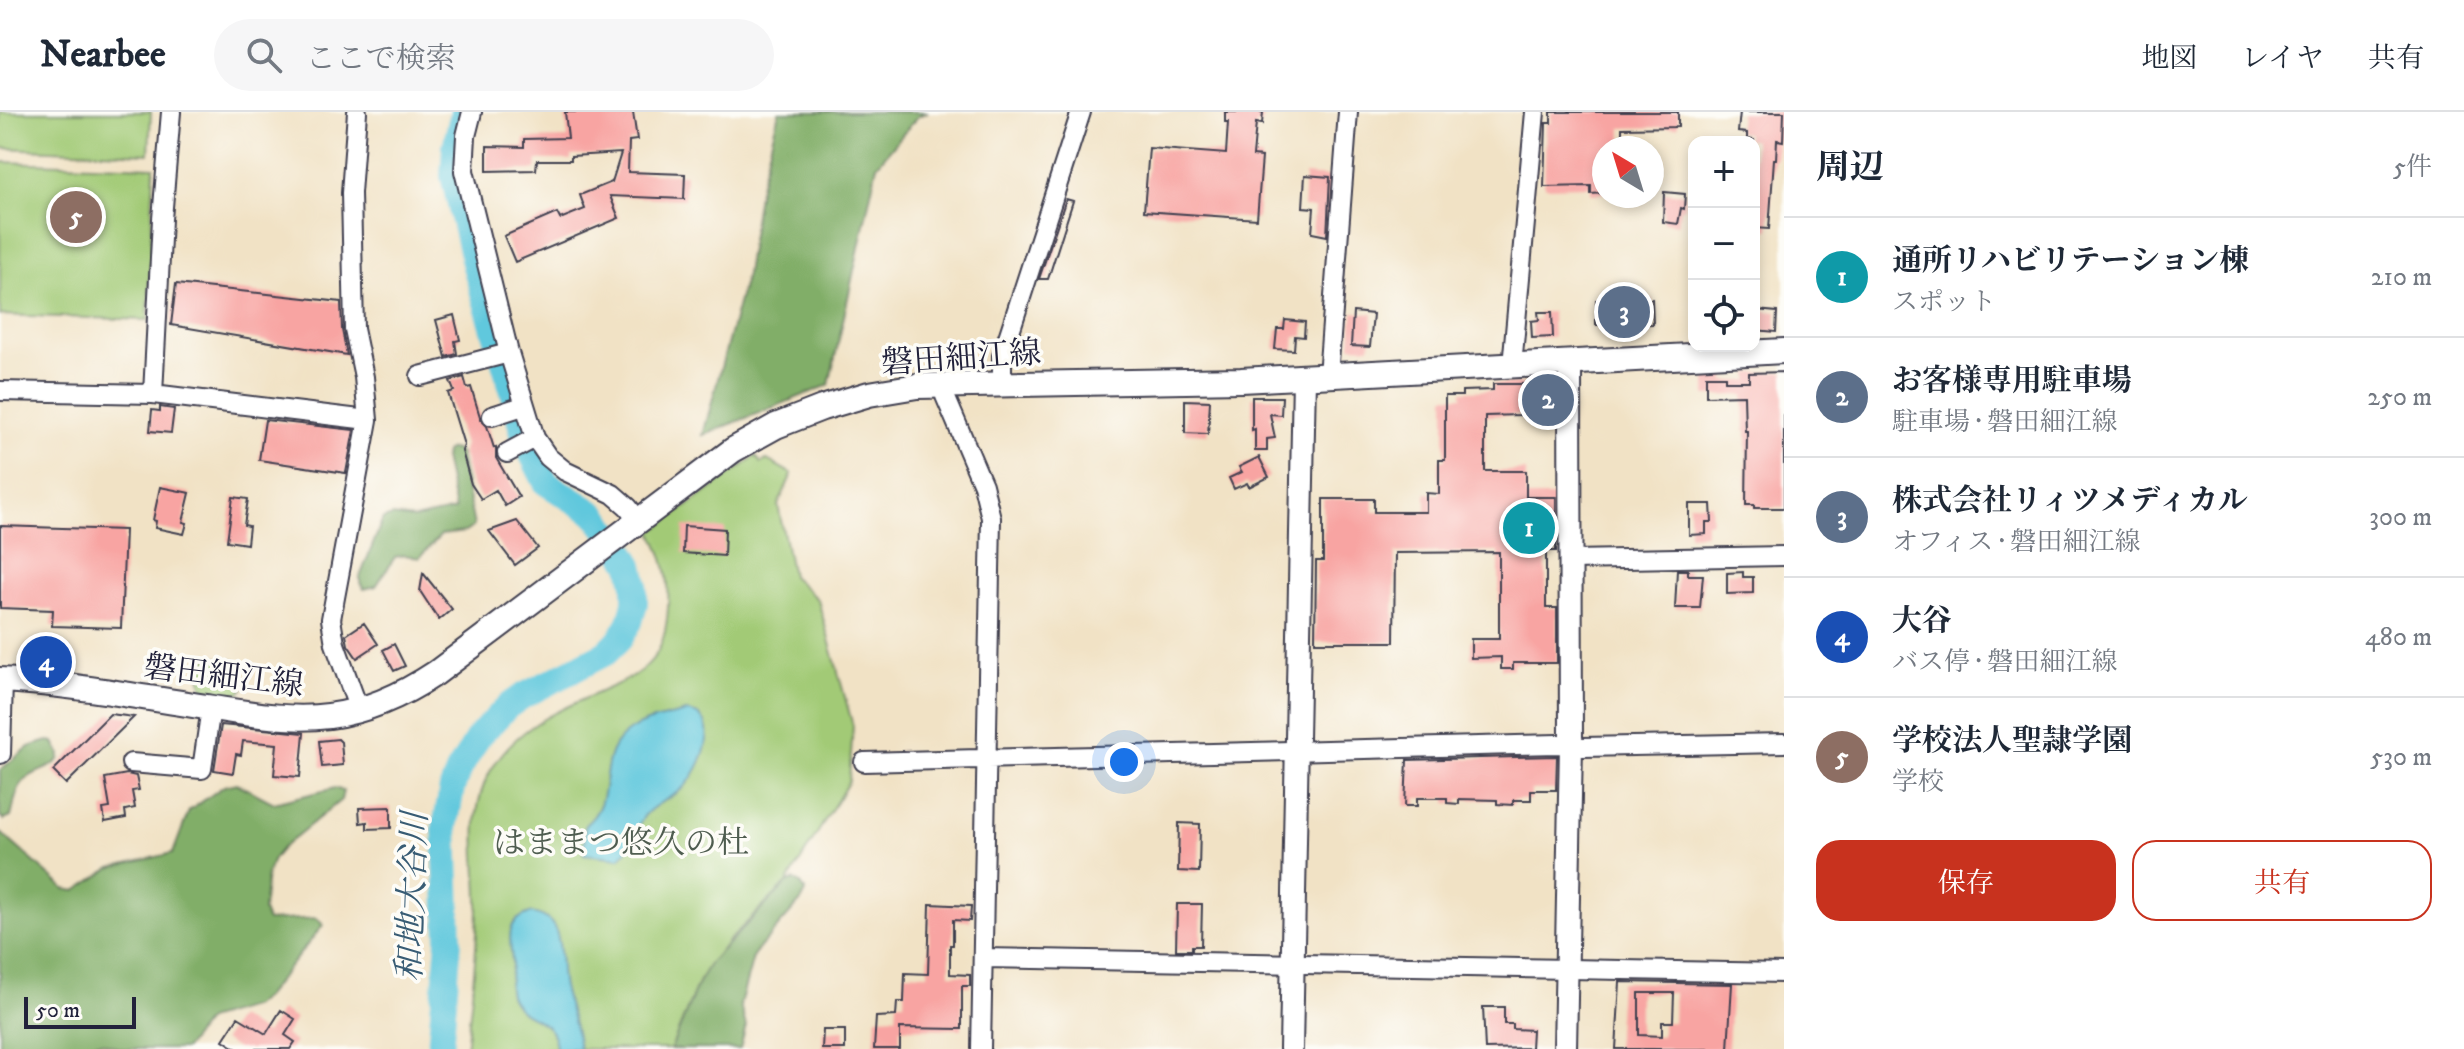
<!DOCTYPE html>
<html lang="ja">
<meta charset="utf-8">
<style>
body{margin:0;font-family:"IM FELL DW Pica","Noto Serif JP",serif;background:#f6f6f7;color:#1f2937}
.controls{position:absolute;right:24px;top:24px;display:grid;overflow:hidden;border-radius:16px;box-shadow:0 4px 12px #0003}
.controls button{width:72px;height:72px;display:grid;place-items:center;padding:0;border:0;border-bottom:2px solid #e0e1e3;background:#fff;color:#1f2937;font:40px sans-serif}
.compass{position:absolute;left:1592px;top:24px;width:72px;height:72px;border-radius:50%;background:#fff;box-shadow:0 4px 12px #0003;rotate:322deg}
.scale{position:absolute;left:24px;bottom:20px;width:112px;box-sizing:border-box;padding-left:8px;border:4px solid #22223b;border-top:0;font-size:22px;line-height:28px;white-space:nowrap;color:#22223b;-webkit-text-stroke:6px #fdfcf7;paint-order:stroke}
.you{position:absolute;left:1124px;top:650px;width:28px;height:28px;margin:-20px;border:6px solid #fff;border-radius:50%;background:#1a73e8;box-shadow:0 0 0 12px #1a73e833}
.badge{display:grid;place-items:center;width:52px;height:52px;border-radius:50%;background:#c8321e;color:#fff;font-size:26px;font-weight:700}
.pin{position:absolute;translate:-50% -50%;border:4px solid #fff;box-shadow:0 2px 8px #0006}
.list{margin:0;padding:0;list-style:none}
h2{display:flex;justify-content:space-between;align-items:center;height:104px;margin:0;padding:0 32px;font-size:34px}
h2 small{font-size:26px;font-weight:400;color:#747a83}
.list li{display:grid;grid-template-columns:52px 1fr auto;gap:24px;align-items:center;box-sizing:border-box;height:120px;padding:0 32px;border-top:2px solid #e0e1e3}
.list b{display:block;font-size:30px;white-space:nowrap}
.list p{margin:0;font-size:26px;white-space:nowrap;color:#747a83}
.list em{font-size:26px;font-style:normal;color:#747a83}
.actions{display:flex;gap:16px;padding:24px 32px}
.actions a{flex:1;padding:18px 0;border:2px solid #c8321e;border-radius:24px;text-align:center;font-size:28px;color:#c8321e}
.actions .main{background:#c8321e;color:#fff}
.icon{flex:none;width:44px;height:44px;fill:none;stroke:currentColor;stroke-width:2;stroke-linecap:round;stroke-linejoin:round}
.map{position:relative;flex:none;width:1784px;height:937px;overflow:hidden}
header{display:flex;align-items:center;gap:48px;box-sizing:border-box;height:112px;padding:0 40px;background:#fff;border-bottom:2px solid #e0e1e3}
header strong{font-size:38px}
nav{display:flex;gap:44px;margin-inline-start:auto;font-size:28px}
.search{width:560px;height:72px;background:#f6f6f7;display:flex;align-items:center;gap:20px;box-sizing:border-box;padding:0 28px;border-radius:44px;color:#747a83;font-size:30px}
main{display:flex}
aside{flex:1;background:#fff}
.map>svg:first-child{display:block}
</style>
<header>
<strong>Nearbee</strong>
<div class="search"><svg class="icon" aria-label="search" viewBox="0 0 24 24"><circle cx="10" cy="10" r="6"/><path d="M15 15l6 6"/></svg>ここで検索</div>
<nav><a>地図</a><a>レイヤ</a><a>共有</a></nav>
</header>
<main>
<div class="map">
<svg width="1784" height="937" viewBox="0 0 1784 937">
<rect width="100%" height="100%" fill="#fdfcf7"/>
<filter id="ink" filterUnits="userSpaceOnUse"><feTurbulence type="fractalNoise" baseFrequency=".0125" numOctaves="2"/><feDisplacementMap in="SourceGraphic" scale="16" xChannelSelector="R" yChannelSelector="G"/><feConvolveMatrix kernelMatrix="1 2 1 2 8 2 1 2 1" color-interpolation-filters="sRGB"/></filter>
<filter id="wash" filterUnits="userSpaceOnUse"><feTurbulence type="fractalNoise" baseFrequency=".006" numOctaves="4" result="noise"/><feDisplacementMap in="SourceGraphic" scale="32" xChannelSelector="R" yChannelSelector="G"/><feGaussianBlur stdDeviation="1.8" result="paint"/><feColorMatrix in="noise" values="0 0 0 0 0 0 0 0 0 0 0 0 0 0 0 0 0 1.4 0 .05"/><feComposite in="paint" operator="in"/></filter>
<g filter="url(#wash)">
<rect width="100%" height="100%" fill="#f1e2c5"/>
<path fill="#a2ca76" stroke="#627658" stroke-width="2" d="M0,0h151l-2,42 -149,-6z
M0,50l154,5 -6,153 -148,-5z
M756,344l5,7 6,-3 25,14 -14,31 14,71 26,24 35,126 -4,55 -62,102 -59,58 -29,40 -28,68h-205c5,-46 11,-93 12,-140 1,-43 -10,-85 7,-127 22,-51 69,-70 117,-91 20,-9 42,-17 54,-37 9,-13 11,-31 12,-46 2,-30 -3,-50 -16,-76z
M209,545l21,2 8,3 8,21 -6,11 -36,-4c-6,-10 -3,-26 5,-33z"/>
<path fill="#81ae67" stroke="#526851" stroke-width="2" d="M779,0h149l-10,4 -41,49 -48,220 -126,50 43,-161 12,-80z
M450,337l6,1 4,5 14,71 -9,6 -24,3 -22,23 -14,-3 -10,2 -19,29 -12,3 -4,-6v-6l23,-58 10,-3 21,3 41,-9 -11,-52 1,-6z
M48,629l6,1 6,12 -1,6c-7,7 -14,9 -23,13 -20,8 -20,25 -25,44l-7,3 -4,-3v-47l29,-23z
M236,671l38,20 61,-15 8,3 -2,9 -58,47 -10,12 -6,14 -4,38 4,10 50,-3 6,7 -57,71 -12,10 -47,14 -22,29h-63l-21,-7 -42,7h-59v-217l65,57 11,2 35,-23 62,-15 16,-42 35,-25z
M794,768l7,4 5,8 -4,8 -48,54 -14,51 6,21 -6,23h-69l28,-68 12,-20 76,-78z"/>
<path fill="#61c8dd" stroke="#42758c" stroke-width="2" d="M686,600c39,2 16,56 -1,74 -11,12 -29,16 -40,29 -11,13 -12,33 -25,43l-36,-4 1,-29c34,-27 6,-72 47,-96 16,-10 37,-12 54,-17z
M530,801c39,4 27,47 33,74 5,21 14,40 16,62h-23c-2,-34 -30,-25 -43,-48 -8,-12 -2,-23 -1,-36 0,-23 -11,-42 18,-52z"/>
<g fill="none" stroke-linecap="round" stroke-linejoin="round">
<path stroke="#61c8dd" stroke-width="26" d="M440,937l9,-109 -4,-113 7,-39 7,-18 20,-34 28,-29 16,-11 83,-43 14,-14 10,-17 5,-19v-19l-4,-19 -10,-17 -26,-34 -49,-31 -22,-44 -11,-47 -39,-129 -21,-87 2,-29 8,-35"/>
</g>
<g id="blocks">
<path fill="#f8a4a2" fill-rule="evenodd" d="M565,0h68l4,28 -8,1 -1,31 57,2 -1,25 -74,-3 9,22 -104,44 -11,-26 53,-23 3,6 25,-10 -5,-14 32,-13 9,-29 -50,3v4h-34l-1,10 -49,1v-25l37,1v-8l44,-1z
M1225,0h38l-1,12 -6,-1 -3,33 9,1 -5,62 -113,-8 5,-63 77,6 2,-32h-3z
M1551,0h127v15l-56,1v20h-18v45l-13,1v-8l-47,1 2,-64h5z
M1740,0h44l-1,29 -6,-1 -1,19h-2l-5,70 -15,-1v-88l-7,-1v-6l-9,-1z
M1305,63l25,2 -3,59 -15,-3 2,-25 -11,-1z
M1664,80l21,2 -1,15 -3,-1 -3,16 -15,-2z
M1066,87l7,2 -25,78h-9z
M176,172l165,18 1,28 5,25 -176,-30z
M1652,187l1,25 -57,1v-25z
M1756,198l21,2 -1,20 -21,-2z
M1353,200l20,2 -3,33 -19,-1z
M1538,200h14l1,25 -21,1 -1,-17 8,-1z
M454,203l6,25 -5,1 2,13 -11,3 -10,-37z
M1285,208l20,2 -1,15 -9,-1 -1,14 -19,-1 2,-20h7z
M1784,260v136h-30v-3h-8l1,-74h-2l-1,-36 -38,1v-20h19v5h24v-8z
M464,265l3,11 4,-1 10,33 6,6 7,22 2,-1v11l23,39 -14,9 -9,-16 -15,9 -10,-15 -9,-33 2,-6 -16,-52 6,-2 -4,-10z
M1493,272h31v9h5v16h-9v6l-35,1v55h41v26h30v54h-10v57h11v55h-44v6h-12v-12l-30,1v-19h28v-87l-104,1 -1,89h-79l1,-81h7v-62h51v13h52v-19l13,1v-34h6v-64h17v-5l31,-1z
M1252,285h30l-1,18 -11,-1 5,24 -8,1v12h-12v-22l-3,1z
M1185,288l25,1 -2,33 -23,-1z
M160,295l14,2 -3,24 -21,-2 2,-21 8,1z
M265,308l89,10 -8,43 -87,-13z
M1259,345l10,20 -20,10 -2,-4 -13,6 -5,-11 13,-6 -3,-5z
M160,375l30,6 -7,29 4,1 -3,11 -29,-6 1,-7 -3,-1z
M233,385l15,2 -4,26 5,1 -2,18 -20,-3z
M1689,392h22l1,18h-6v12l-17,1z
M517,409l21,27 -23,17 -26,-34z
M0,414l125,4 -4,98 -69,-2 1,-16 -53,-2z
M684,414l41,3 -1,27 -41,-3z
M1677,458h11v5h15l-3,33h-25z
M1743,460v5h10v16l-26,1v-21z
M423,461l29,36 -13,11 -19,-29z
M364,511l14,21 -21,14 -9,-13 -2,-10z
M394,532l11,22 -11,5 -11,-21z
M110,602l24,3 -68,67 -13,-13z
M221,613l83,8 -4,44 -26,-2 3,-31 -34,-3 -2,14 -5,-1 -3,19 -19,-3z
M338,627l3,3 2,23 -21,2 -3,-26z
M1557,644l-1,34h-25v10h-18v5l-16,-1v-4l-38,-1v5l-12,-1v-5h-30v8h-12l2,-46z
M127,662l9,2 3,14 -7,1 3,17 -10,2 1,8 -21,4 -2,-13 7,-1 -5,-30z
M391,695v21l-24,1v-7l-7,1 -1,-15z
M1179,711l21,1 -1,48 -21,-1z
M930,792l41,2 -1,15 -17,-1v25h-3v29l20,1v11h-8v43l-62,-1v21h-26l2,-32 20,-1 1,-14h7l1,-29 23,1z
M1177,792h25l-1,42h-9v4h-16z
M1620,870l112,2 -4,65h-112zM1639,881h35l-1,29h-11v14l-23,-1z
M1483,895h21v17h9v5l19,1 -1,18 -46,1z
M281,898l14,9 -10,16 10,7 -5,7h-53l-14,-9 15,-23 28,17z
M823,918h22v19h-23z"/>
</g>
</g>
<g filter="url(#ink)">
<use href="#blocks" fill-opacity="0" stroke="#413f50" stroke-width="2"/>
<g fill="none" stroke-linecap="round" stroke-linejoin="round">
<g stroke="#413f50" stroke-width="22">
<path id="minor" d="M357,0l-6,81 3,136 10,48 4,43 -37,199 4,25 24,66
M472,0l-6,24 -2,35 45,182 26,85 13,19 17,14 48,23 15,13 10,13
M1512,254l23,-254
M420,264l89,-23
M1328,264l20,-264
M1002,271v-27l79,-244
M945,272v12l38,89 8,33 -10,531
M0,279l153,3 9,-175 9,-107
M153,282l215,26
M492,304l31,-10
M507,341l28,-15
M1571,448l213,-4
M1,642l2,-74
M864,650l694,-18 25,3 201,-4
M131,651l71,6 9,-61
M983,846l801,15"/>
</g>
<g stroke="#413f50" stroke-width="26">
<path id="tertiary" d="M1291,937l13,-672
M1565,937l6,-304 -1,-382"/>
</g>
<g stroke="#413f50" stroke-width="28">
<path id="secondary" d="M0,568c71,3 143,18 213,28 39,6 77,13 116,8 39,-5 74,-21 107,-43l297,-223 43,-24 46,-18 47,-14 48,-8 324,-6 543,-29"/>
</g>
<use href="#minor" stroke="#fff" stroke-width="18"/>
<use href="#tertiary" stroke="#fff" stroke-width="22"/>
<use href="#secondary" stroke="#fff" stroke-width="24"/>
</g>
</g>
<g text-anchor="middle" stroke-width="7" stroke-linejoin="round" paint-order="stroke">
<g font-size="32" fill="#22223b" stroke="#fdfcf7">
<text transform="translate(961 245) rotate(-4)" y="11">磐田細江線</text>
<text transform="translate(224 563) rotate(7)" y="11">磐田細江線</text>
</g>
<g font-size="32" fill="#4f5d50" stroke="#fdfcf7">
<text x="621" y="741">はままつ悠久の杜</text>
</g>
<g font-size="34" font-style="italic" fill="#385c74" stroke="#fdfcf7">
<text transform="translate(411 785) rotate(-88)" y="12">和地大谷川</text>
</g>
</g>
</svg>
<div class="controls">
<button>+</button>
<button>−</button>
<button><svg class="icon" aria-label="locate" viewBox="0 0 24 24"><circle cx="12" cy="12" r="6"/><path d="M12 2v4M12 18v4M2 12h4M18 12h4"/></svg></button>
</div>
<svg class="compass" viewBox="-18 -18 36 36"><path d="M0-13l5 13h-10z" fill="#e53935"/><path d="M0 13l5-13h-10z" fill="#747a83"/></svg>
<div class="scale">50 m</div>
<div class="you"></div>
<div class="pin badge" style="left:1529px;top:416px;background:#0f9aa8">1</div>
<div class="pin badge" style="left:1548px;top:288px;background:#5c6f8a">2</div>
<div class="pin badge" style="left:1624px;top:200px;background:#5c6f8a">3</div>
<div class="pin badge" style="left:46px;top:550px;background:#1a4fb4">4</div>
<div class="pin badge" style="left:76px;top:105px;background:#8d6e63">5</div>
</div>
<aside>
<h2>周辺<small>5件</small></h2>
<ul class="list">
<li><span class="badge" style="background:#0f9aa8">1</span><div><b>通所リハビリテーション棟</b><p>スポット</p></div><em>210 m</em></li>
<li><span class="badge" style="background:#5c6f8a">2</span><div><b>お客様専用駐車場</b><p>駐車場 · 磐田細江線</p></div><em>250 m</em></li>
<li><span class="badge" style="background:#5c6f8a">3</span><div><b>株式会社リィツメディカル</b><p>オフィス · 磐田細江線</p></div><em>300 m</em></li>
<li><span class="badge" style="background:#1a4fb4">4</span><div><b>大谷</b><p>バス停 · 磐田細江線</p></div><em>480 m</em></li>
<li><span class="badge" style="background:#8d6e63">5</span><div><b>学校法人聖隷学園</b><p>学校</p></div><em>530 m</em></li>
</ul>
<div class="actions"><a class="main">保存</a><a>共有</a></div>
</aside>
</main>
